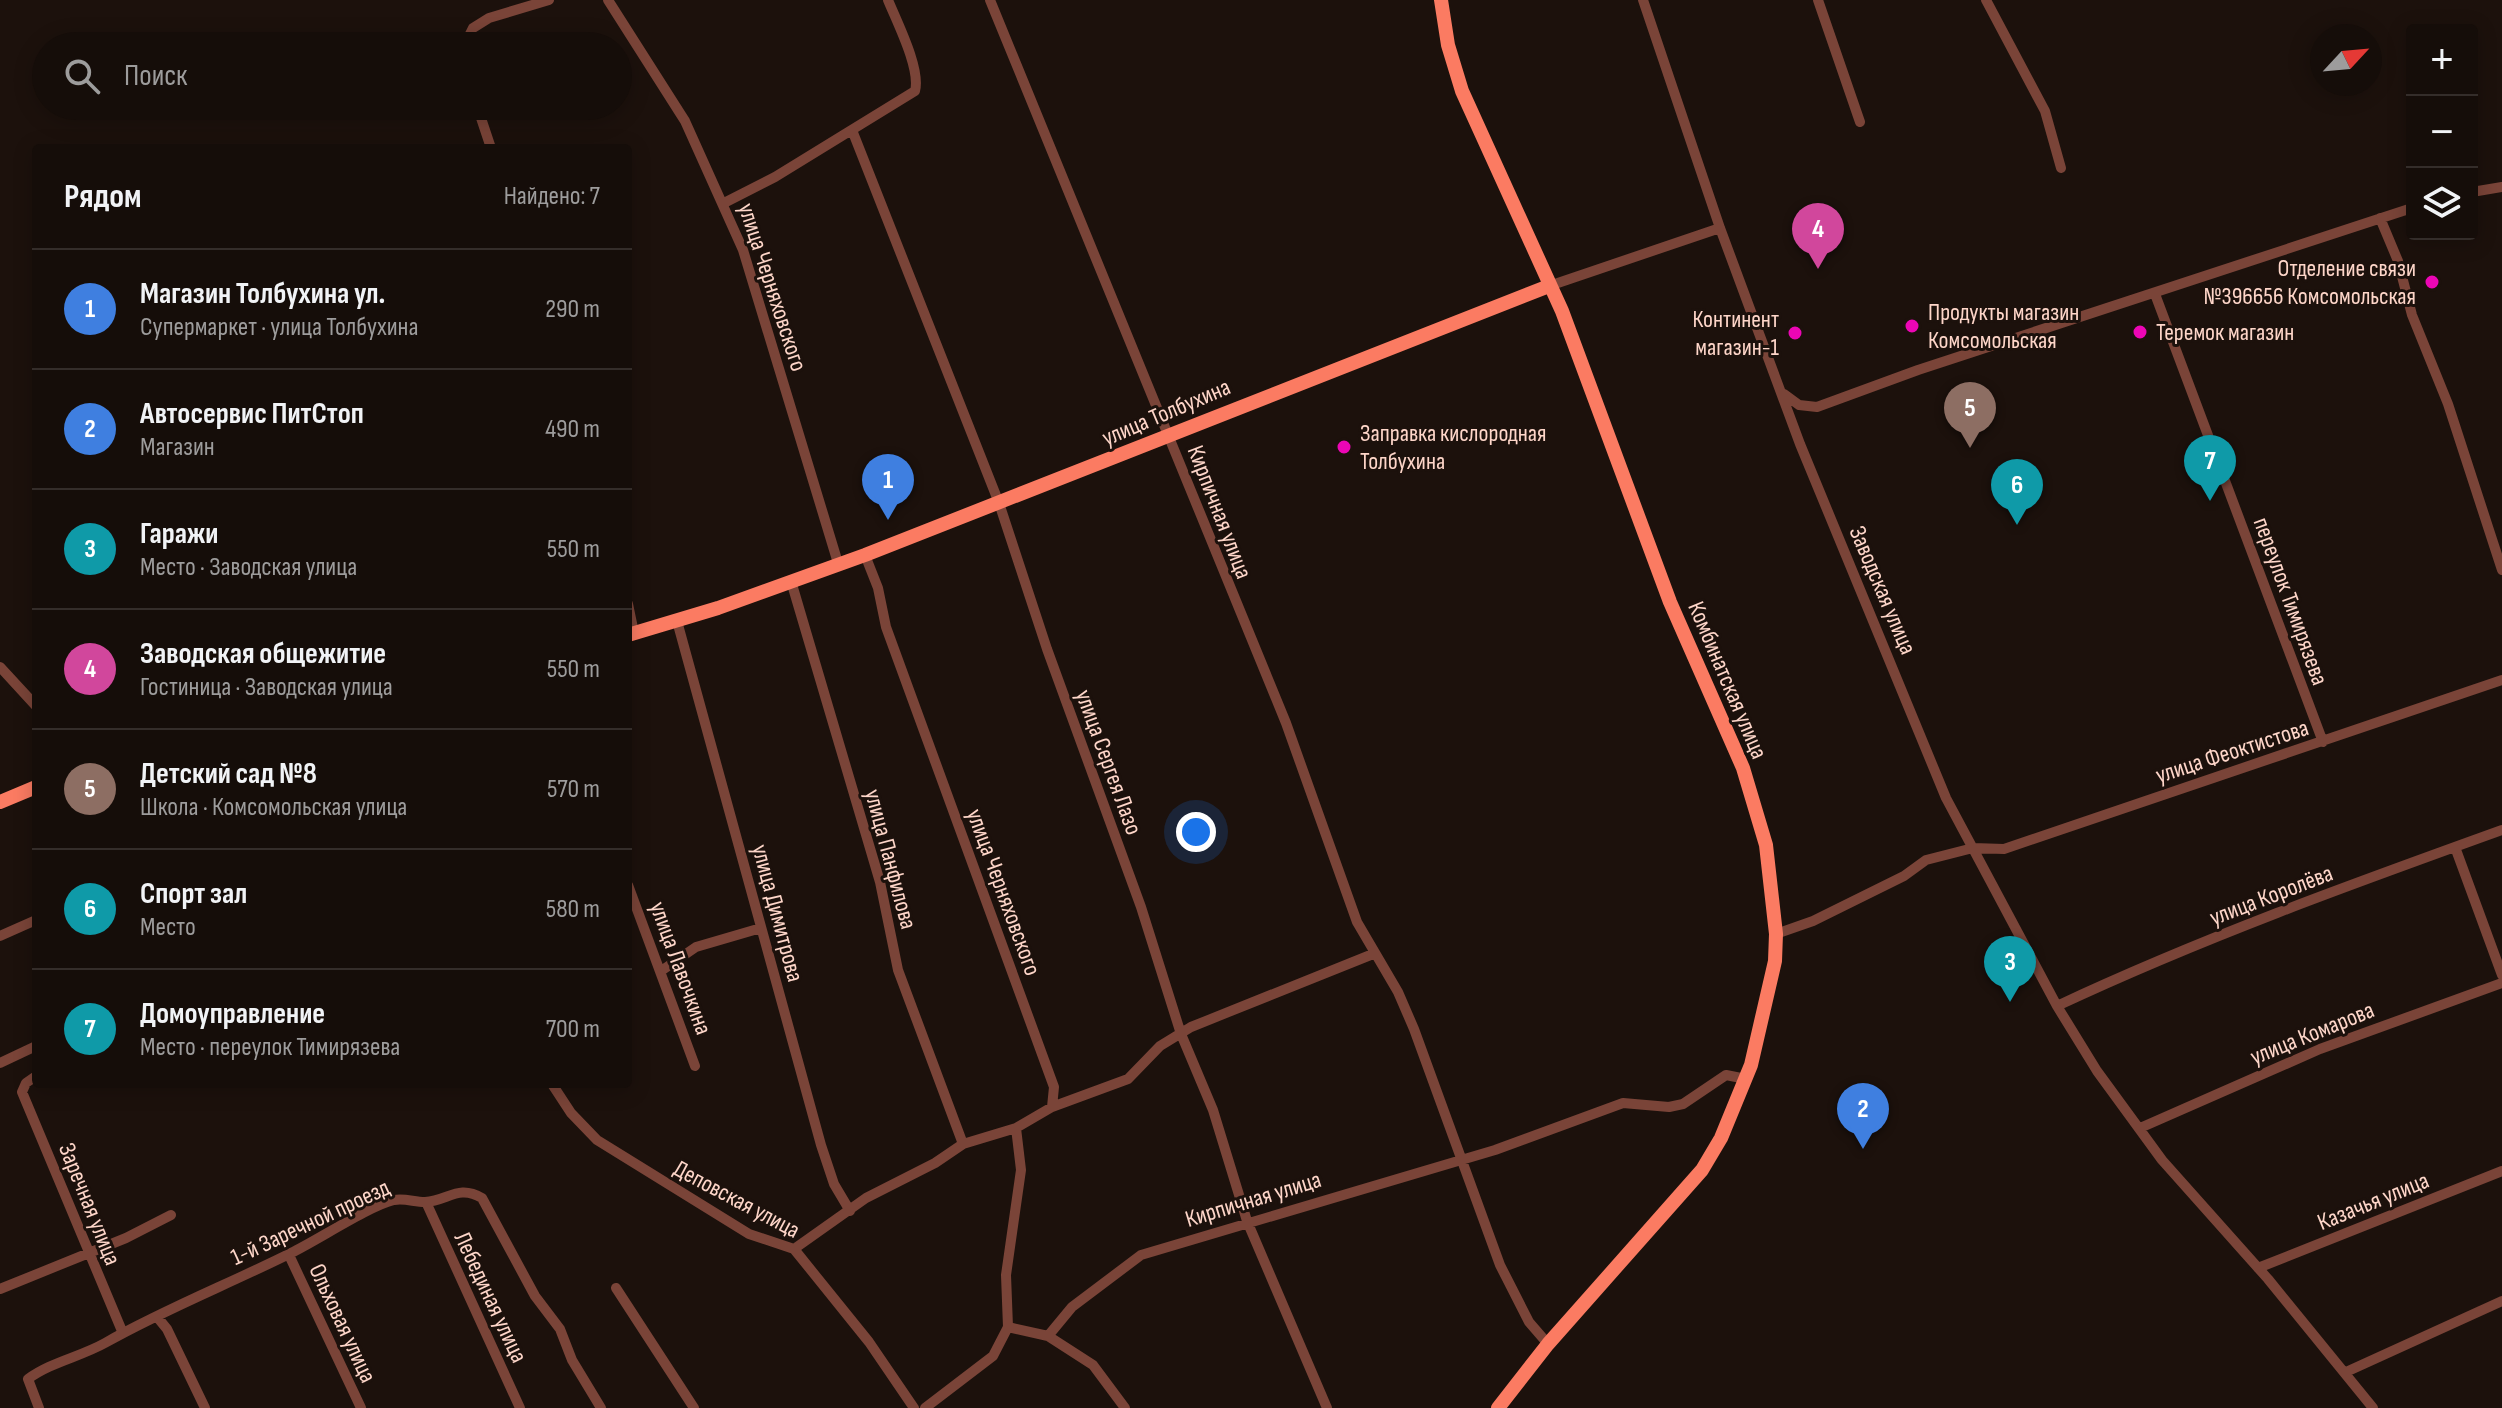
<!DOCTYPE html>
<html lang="ru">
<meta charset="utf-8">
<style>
body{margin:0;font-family:"Sofia Sans Condensed",sans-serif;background:#1e1612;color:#f1f3f6}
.controls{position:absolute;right:24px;top:24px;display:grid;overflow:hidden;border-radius:8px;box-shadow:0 4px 20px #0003}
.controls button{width:72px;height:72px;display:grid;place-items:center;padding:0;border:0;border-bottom:2px solid #342d2a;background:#150d09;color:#f1f3f6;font:40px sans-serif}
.compass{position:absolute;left:2310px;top:24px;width:72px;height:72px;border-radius:50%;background:#150d09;box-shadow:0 4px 20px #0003;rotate:64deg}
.you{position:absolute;left:1196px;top:832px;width:28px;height:28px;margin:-20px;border:6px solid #fff;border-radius:50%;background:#1a73e8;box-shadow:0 0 0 12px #1a73e833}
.badge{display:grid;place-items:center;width:52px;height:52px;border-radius:50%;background:#ec06b5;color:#fff;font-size:26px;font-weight:700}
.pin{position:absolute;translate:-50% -66px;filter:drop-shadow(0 2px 4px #0008)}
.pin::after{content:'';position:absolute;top:42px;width:28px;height:24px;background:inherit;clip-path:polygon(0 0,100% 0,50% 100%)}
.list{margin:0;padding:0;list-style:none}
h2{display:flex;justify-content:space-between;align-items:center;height:104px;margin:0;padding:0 32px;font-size:34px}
h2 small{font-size:26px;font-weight:400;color:#9d9c9c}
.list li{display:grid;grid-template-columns:52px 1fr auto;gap:24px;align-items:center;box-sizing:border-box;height:120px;padding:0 32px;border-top:2px solid #342d2a}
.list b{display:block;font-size:30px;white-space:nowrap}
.list p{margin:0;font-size:26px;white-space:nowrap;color:#9d9c9c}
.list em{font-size:26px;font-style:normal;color:#9d9c9c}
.icon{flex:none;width:44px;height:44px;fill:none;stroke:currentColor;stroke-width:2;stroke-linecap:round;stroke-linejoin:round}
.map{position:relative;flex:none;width:2502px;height:1408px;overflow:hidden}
.search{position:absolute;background:#150d09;box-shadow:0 4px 20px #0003;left:32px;top:32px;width:600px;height:88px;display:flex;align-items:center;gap:20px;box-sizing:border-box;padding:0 28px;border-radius:44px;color:#9d9c9c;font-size:30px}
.panel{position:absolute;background:#150d09;box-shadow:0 4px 20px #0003;left:32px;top:144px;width:600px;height:944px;border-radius:8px}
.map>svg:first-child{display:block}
</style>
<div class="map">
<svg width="2502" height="1408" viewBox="0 0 2502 1408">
<rect width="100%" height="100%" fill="#1c110c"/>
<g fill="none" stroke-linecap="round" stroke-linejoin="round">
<path stroke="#7a4438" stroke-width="10" d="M608,0l77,121 58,129 95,313
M990,0l296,723 71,199 41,70 16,37 86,236 29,57 19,22
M1643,0l77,228 80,216 146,354 111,208 40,65 65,89 106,119 105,129
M1818,0l42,122
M1986,0l59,111 16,57
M464,46l9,-18 16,-10 60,-18
M477,106l14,42
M852,130l147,373 48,146 94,258 40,127 32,76 34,111 80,187
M2472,192l30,-5
M724,203l51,-26 140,-86c6,-22 -18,-69 -27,-91
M2380,218l18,43 14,54 36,89 54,166
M1549,286l171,-58
M2155,294l168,448
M1784,394l15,11 18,2 101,-37 494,-162
M865,555l13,33 8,39 168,460 -2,20
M791,581l89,301 18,88 65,174
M628,604l6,29
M677,621l144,524 13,39 16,27
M0,667l36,39
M2455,847l47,128
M628,885l67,181
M1776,934l37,-13 91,-45 22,-16 47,-12 31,1 498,-169
M0,936l36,-16
M661,971l35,-24 65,-19
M2057,1006c145,-68 295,-122 445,-176
M0,1063l36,-17
M36,1076l-10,7 -4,9 100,239
M552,1084l19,29 26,27 152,94 45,15 75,93 45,66
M2140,1128l180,-79 182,-66
M426,1202l94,206
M794,1249l72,-51 69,-35 28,-19 53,-16 36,-21 76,-28 32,-33 31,-19 182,-73
M289,1255l72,153
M2258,1268l244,-97
M616,1288l78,120
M0,1289l126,-51 45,-23
M158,1318l9,11 38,79
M1008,1327l-2,-52 15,-105 -5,-42
M2346,1372l156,-71
M39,1408l-11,-29c23,-17 52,-22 77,-36 60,-34 124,-59 186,-90 27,-13 78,-47 103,-53 11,-2 20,2 31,2 23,-1 33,-18 57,-4l53,98 25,33 12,31 29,48
M925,1408l68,-52 15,-29 40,9
M1125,1408l-32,-43 -45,-29 24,-29 69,-52 354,-105 128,-47 46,4 14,-3 43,-29 20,4"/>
<path stroke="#fb7b62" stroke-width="14" d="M1441,0l7,45 14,46 100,220 108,291 73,166 23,77 10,89 -1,27 -24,104 -30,73 -19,32 -154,174 -50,64
M628,635l90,-27 147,-53 684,-269
M0,802l36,-15"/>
</g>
<g fill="#ec06b5" stroke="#1c110c" stroke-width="3">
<circle cx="2432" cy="282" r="8"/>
<circle cx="1912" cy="326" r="8"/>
<circle cx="2140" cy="332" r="8"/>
<circle cx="1795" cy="333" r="8"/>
<circle cx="1344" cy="447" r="8"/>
</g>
<g text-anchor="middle" stroke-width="6" stroke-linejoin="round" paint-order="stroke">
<g font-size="24" fill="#fed6c9" stroke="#1c110c" text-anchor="start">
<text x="2416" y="276" text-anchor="end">Отделение связи<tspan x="2416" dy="28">№396656 Комсомольская</tspan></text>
<text x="1928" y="320">Продукты магазин<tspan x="1928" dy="28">Комсомольская</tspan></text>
<text x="1779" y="327" text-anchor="end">Континент<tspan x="1779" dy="28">магазин-1</tspan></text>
<text x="2156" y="340">Теремок магазин</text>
<text x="1360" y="441">Заправка кислородная<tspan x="1360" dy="28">Толбухина</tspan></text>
</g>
<g font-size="24" fill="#fed6c9" stroke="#1c110c">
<text transform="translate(773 287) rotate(72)" y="8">улица Черняховского</text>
<text transform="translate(1166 412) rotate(-23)" y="8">улица Толбухина</text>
<text transform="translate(1220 512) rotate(69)" y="8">Кирпичная улица</text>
<text transform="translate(1883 590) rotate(67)" y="8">Заводская улица</text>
<text transform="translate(2291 601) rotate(70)" y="8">переулок Тимирязева</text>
<text transform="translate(1728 680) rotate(67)" y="8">Комбинатская улица</text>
<text transform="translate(2232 751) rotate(-18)" y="8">улица Феоктистова</text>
<text transform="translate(1109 762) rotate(70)" y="8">улица Сергея Лазо</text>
<text transform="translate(891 859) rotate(75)" y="8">улица Панфилова</text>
<text transform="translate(1004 892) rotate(70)" y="8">улица Черняховского</text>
<text transform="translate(2271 895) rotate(-21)" y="8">улица Королёва</text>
<text transform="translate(778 913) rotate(75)" y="8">улица Димитрова</text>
<text transform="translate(681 968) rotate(70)" y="8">улица Лавочкина</text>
<text transform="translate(2312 1033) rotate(-22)" y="8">улица Комарова</text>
<text transform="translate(737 1199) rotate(28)" y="8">Деповская улица</text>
<text transform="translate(1253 1199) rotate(-17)" y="8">Кирпичная улица</text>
<text transform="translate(2373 1201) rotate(-22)" y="8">Казачья улица</text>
<text transform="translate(90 1204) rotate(68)" y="8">Заречная улица</text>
<text transform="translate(310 1222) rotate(-25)" y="8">1-й Заречной проезд</text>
<text transform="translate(491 1297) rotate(65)" y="8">Лебединая улица</text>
<text transform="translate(343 1323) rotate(65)" y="8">Ольховая улица</text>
</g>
</g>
</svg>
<div class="controls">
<button>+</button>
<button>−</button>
<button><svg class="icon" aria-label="layers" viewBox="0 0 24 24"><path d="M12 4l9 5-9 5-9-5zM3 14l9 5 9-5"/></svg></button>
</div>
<svg class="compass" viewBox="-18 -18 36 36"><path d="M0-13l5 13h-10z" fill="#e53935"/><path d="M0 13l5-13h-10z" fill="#9d9c9c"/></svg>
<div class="you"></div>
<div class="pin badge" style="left:888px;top:520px;background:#3f7fe0">1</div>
<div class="pin badge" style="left:1863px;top:1149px;background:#3f7fe0">2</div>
<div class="pin badge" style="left:2010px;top:1002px;background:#0f9aa8">3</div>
<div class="pin badge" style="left:1818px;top:269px;background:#d1479c">4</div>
<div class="pin badge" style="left:1970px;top:448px;background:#8d6e63">5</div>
<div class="pin badge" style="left:2017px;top:525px;background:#0f9aa8">6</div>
<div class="pin badge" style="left:2210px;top:501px;background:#0f9aa8">7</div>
<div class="search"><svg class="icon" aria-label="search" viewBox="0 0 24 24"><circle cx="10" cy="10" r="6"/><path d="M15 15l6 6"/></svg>Поиск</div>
<section class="panel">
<h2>Рядом<small>Найдено: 7</small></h2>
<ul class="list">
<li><span class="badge" style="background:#3f7fe0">1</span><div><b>Магазин Толбухина ул.</b><p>Супермаркет · улица Толбухина</p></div><em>290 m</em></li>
<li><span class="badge" style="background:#3f7fe0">2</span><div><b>Автосервис ПитСтоп</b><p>Магазин</p></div><em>490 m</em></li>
<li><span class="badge" style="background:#0f9aa8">3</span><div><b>Гаражи</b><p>Место · Заводская улица</p></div><em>550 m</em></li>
<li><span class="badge" style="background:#d1479c">4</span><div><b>Заводская общежитие</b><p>Гостиница · Заводская улица</p></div><em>550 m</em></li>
<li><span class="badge" style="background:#8d6e63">5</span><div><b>Детский сад №8</b><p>Школа · Комсомольская улица</p></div><em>570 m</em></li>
<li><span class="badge" style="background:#0f9aa8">6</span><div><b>Спорт зал</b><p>Место</p></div><em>580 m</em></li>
<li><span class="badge" style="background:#0f9aa8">7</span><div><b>Домоуправление</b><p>Место · переулок Тимирязева</p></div><em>700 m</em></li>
</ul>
</section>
</div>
